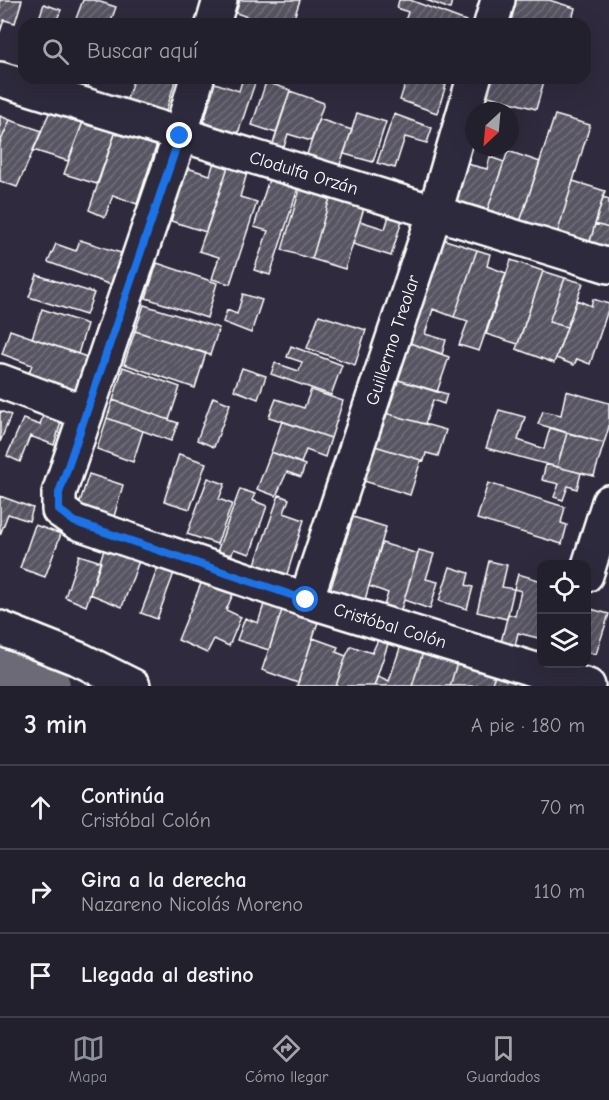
<!DOCTYPE html>
<html lang="es">
<meta charset="utf-8">
<style>
body{margin:0;font-family:"Comic Neue",sans-serif;background:#2b2836;color:#f1f3f6}
.controls{position:absolute;right:18px;bottom:18px;display:grid;overflow:hidden;border-radius:12px;box-shadow:0 6px 24px #0002}
.controls button{width:54px;height:54px;display:grid;place-items:center;padding:0;border:0;border-bottom:2px solid #403e4a;background:#23202e;color:#f1f3f6;font:30px sans-serif}
.compass{position:absolute;left:465px;top:102px;width:54px;height:54px;border-radius:50%;background:#23202e;box-shadow:0 6px 24px #0002;rotate:206deg}
.stop{position:absolute;width:18px;height:18px;margin:-14px;border:4px solid #1a73e8;border-radius:50%;background:#fff}
.stop.end{background:#1a73e8;border-color:#fff;box-shadow:0 2px 6px #0008}
.list{margin:0;padding:0;list-style:none}
h2{display:flex;justify-content:space-between;align-items:center;height:78px;margin:0;padding:0 24px;font-size:26px}
h2 small{font-size:20px;font-weight:400;color:#a3a3aa}
.list li{display:grid;grid-template-columns:39px 1fr auto;gap:18px;align-items:center;box-sizing:border-box;height:84px;padding:0 24px;border-top:2px solid #403e4a}
.list b{display:block;font-size:22px;white-space:nowrap}
.list p{margin:0;font-size:20px;white-space:nowrap;color:#a3a3aa}
.list em{font-size:20px;font-style:normal;color:#a3a3aa}
.icon{flex:none;width:33px;height:33px;fill:none;stroke:currentColor;stroke-width:2;stroke-linecap:round;stroke-linejoin:round}
.map{position:relative;flex:none;width:609px;height:686px;overflow:hidden}
.search{position:absolute;background:#23202e;box-shadow:0 6px 24px #0002;left:18px;right:18px;top:18px;height:66px;display:flex;align-items:center;gap:15px;box-sizing:border-box;padding:0 21px;border-radius:18px;color:#a3a3aa;font-size:22px}
.sheet{height:330px;background:#23202e}
nav{display:flex;justify-content:space-around;align-items:center;box-sizing:border-box;height:84px;border-top:2px solid #403e4a;background:#23202e;font-size:16px;color:#a3a3aa}
nav a{display:grid;justify-items:center;gap:3px}
nav .on{color:#8c9099}
.map>svg:first-child{display:block}
</style>
<div class="map">
<svg width="609" height="686" viewBox="0 0 609 686">
<defs>
<pattern id="building-hatch" width="6" height="6" patternUnits="userSpaceOnUse" patternTransform="scale(1.5)"><rect width="6" height="6" fill="#595564"/><path d="M-1 1l2-2M0 6l6-6M5 7l2-2" fill="none" stroke="#726e7b"/></pattern>
</defs>
<rect width="100%" height="100%" fill="#2f2a3d"/>
<filter id="ink" filterUnits="userSpaceOnUse"><feTurbulence type="fractalNoise" baseFrequency=".0167" numOctaves="2"/><feDisplacementMap in="SourceGraphic" scale="12" xChannelSelector="R" yChannelSelector="G"/><feConvolveMatrix kernelMatrix="1 2 1 2 8 2 1 2 1" color-interpolation-filters="sRGB"/></filter>
<g filter="url(#ink)">
<g fill="none" stroke-linecap="round" stroke-linejoin="round">
<path stroke="#6d6a77" stroke-width="44" d="M0,671l48,15"/>
</g>
<path fill="url(#building-hatch)" stroke="#fff" stroke-width="1.5" d="M0,0h22l-7,23 -11,-3 -4,12z
M83,0h11l22,7 -6,17h-36z
M240,0h60l-8,24h-24l-32,-11z
M399,0h11l56,21 -1,3h-61l4,-12 -11,-4z
M426,0h26l-2,9z
M515,0h34l26,8 -4,16h-64z
M44,4l17,6 -6,14h-18z
M55,78h36l-5,15 -33,-11z
M134,78h42l-12,40 -39,-13z
M243,78l13,2 -20,59 -34,-10 13,-46 24,8z
M407,78h20l19,7 -9,28 -37,-13z
M490,78h55l-9,31 -51,-14z
M266,82l24,8 -14,43 -24,-8z
M290,91l34,12 -13,38 -23,-7 -6,19 -11,-3z
M51,109l33,10 -16,42 -35,-11z
M357,113l29,9 -13,40 -29,-8z
M394,114l38,14 -5,15 -22,-6 -10,31 -18,-5z
M555,115l35,10 -33,109 -37,-12z
M0,116l10,4 -10,23z
M84,119l33,9 -20,56 -33,-10z
M319,119l33,11 -14,40 -33,-10z
M10,120l32,11 -25,56 -17,-6v-38z
M117,128l41,13 -21,63 -24,-9 -8,22 -16,-7z
M508,151l32,11 -20,60 -33,-11z
M490,157l14,5 -17,49 -35,-11 11,-37 24,6z
M214,162l14,5 -22,65 -35,-11 16,-53 23,7z
M228,167l19,6 -7,24 17,5 -27,82 -18,-5 7,-22 -20,-6z
M269,179l29,9 -28,87 -16,-5 14,-39 -14,-4z
M573,181l32,10 -16,54 -32,-11z
M300,189l30,9 -18,61 -30,-9z
M603,197l6,2v29l-14,-4z
M330,198l34,10 -19,61 -33,-10z
M389,216l13,4 -11,36 -38,-12 7,-23 25,8z
M595,224l14,4v23l-20,-6z
M439,238l38,12 -23,67 -21,-8 -8,25 21,6 -4,14 -35,-12z
M80,240l41,13 -10,32 -63,-23 8,-18 20,7z
M477,250l13,4 -3,12 19,7 -27,78 -20,-6 9,-24 -14,-4z
M511,260l32,11 -25,73 -32,-10z
M157,263l60,20 -10,35 -61,-20z
M543,271l22,7 -16,44 18,5 -13,36 -38,-14z
M37,275l57,18 -8,22 -57,-18z
M565,278l18,5 -16,44 -18,-5z
M243,294l19,6 -11,33 -28,-11 4,-12 10,4z
M593,299l16,5v3l-19,57 -13,-5 -3,6 -18,-7 21,-58 14,6z
M144,305l75,23 -9,27 -75,-24z
M42,309l45,15 -9,30 -46,-16z
M319,315l47,15 -11,35 -48,-17z
M10,330l77,27 -13,40 -48,-17 6,-15 -30,-11z
M135,331l71,22 -11,35 -71,-24z
M407,342l42,15 -12,35 -42,-13z
M291,346l51,19 -11,30 -60,-21 4,-11 24,8 3,-9 -15,-5z
M123,367l57,20 -11,33 -56,-20z
M242,368l24,8 -8,23 -24,-9z
M395,379l52,15 -3,10 -11,-4 -8,24 -40,-11z
M311,390l32,11 -12,37 -62,-21 7,-18 28,9z
M566,391l43,12v24l-5,16 -66,-19 5,-13 18,4z
M213,397l17,7 -16,43 -17,-7z
M113,400l65,23 -7,18 -64,-23z
M45,409l18,7 -9,29 -24,-9 -10,26 -13,-6 16,-37 17,6z
M499,410l26,7 -7,23 26,9 6,-21 17,5 -10,34 -71,-19z
M0,411l11,4 -11,27z
M385,413l61,17 -8,26 -12,-3 -2,8 -49,-15z
M107,418l36,13 -10,31 -36,-13z
M282,421l49,17 -6,19 -19,-7 -5,13 -30,-11z
M567,433l37,10 -10,33 -37,-9z
M375,446l46,14 -11,35 -46,-14z
M271,452l34,13 -4,12 -14,-5 -11,24 -19,-7z
M179,454l27,9 -16,46 -26,-8z
M546,464l35,9 -4,16 -9,-3 -5,14 -9,-3 5,-13 -17,-4z
M89,474l34,11 -10,35 -35,-12z
M208,478l17,6 -6,15 13,5 -15,40 -30,-10z
M488,483l77,24 -4,16 6,2 -5,19 -85,-25z
M240,489l15,5 -3,6 15,6 -17,48 -16,-5 -3,7 -14,-4z
M279,495l10,4 -5,14 20,7 -17,54 -32,-10z
M0,496l33,12 -4,13 -21,-7 -8,21z
M353,517l33,10 -22,76 -35,-9z
M35,525l26,9 -16,43 -25,-9z
M382,543l36,11 -18,59 -17,-4 5,-16 -19,-7z
M104,549l35,12 -17,46 -32,-13z
M419,550l15,4 -8,25 12,3 -8,27 -26,-9z
M79,555l22,7 -15,44 -21,-9z
M489,561l18,4 -5,22 12,2 -7,30 -30,-7z
M158,567l16,6 -17,46 -16,-6z
M450,567l19,6 -3,12 7,2 -6,22 -28,-8z
M518,574l24,7v58l-24,-6 -3,13 -14,-4 7,-28 7,2 6,-25 -7,-2z
M202,581l32,11 -8,18 15,7 -12,29 -15,-7 -7,14 -29,-13z
M265,601l18,6 -14,43 -32,-10 8,-22 13,5z
M283,607l36,12 -21,64 -36,-13z
M591,609l18,5 -13,40 -10,-2v-30z
M313,638l25,9 -2,5 10,4 -10,30h-39z
M379,638l10,3 -15,45h-38l10,-30 5,-10 21,7z
M401,645l22,7 -11,34h-38l4,-10 11,5z
M423,652l34,11 -7,23h-38z
M457,663l38,12 -4,11h-41z
M495,675l35,11h-39z"/>
<g fill="none" stroke-linecap="round" stroke-linejoin="round">
<g stroke="#fff" stroke-width="38">
<g id="minor">
<path d="M213,24l7,-24"/>
<path d="M491,24l7,-24"/>
<path id="s1" d="M197,78l-17,58 -121,357v17l17,12 230,78 282,86"/>
<path id="s2" d="M0,79c202,64 406,124 609,187"/>
<path d="M0,381l86,32"/>
<path d="M586,575l23,-73"/>
<path id="s3" d="M306,600l129,-388 39,-134"/>
<path d="M0,628l81,32 52,26"/>
</g>
</g>
<use href="#minor" stroke="#2f2a3d" stroke-width="33"/>
</g>
</g>
<g fill="none" stroke-linecap="round" stroke-linejoin="round" filter="url(#ink)">
<path stroke="#1a73e8" stroke-width="8" d="M180,136l-121,357v17l16,12 231,78"/>
</g>
<g text-anchor="middle" stroke-width="4.5" stroke-linejoin="round" paint-order="stroke">
<g font-size="18" fill="#fff" stroke="#2f2a3d">
<text dy="6" stroke="none"><textPath href="#s2" startOffset="318">Clodulfa Orzán</textPath></text>
<text dy="6" stroke="none"><textPath href="#s3" startOffset="274">Guillermo Treolar</textPath></text>
<text dy="6" stroke="none"><textPath href="#s1" startOffset="806">Cristóbal Colón</textPath></text>
</g>
</g>
</svg>
<div class="controls">
<button><svg class="icon" aria-label="locate" viewBox="0 0 24 24"><circle cx="12" cy="12" r="6"/><path d="M12 2v4M12 18v4M2 12h4M18 12h4"/></svg></button>
<button><svg class="icon" aria-label="layers" viewBox="0 0 24 24"><path d="M12 4l9 5-9 5-9-5zM3 14l9 5 9-5"/></svg></button>
</div>
<svg class="compass" viewBox="-18 -18 36 36"><path d="M0-13l5 13h-10z" fill="#e53935"/><path d="M0 13l5-13h-10z" fill="#a3a3aa"/></svg>
<div class="stop" style="left:306px;top:600px"></div>
<div class="stop end" style="left:180px;top:136px"></div>
<div class="search"><svg class="icon" aria-label="search" viewBox="0 0 24 24"><circle cx="10" cy="10" r="6"/><path d="M15 15l6 6"/></svg>Buscar aquí</div>
</div>
<section class="sheet">
<h2>3 min<small>A pie · 180 m</small></h2>
<ul class="list">
<li><svg class="icon" aria-label="ahead" viewBox="0 0 24 24"><path d="M12 20V5M6 11l6-6 6 6"/></svg><div><b>Continúa</b><p>Cristóbal Colón</p></div><em>70 m</em></li>
<li><svg class="icon" aria-label="right" viewBox="0 0 24 24"><path d="M7 20v-9h11M14 6l5 5-5 5"/></svg><div><b>Gira a la derecha</b><p>Nazareno Nicolás Moreno</p></div><em>110 m</em></li>
<li><svg class="icon" aria-label="arrive" viewBox="0 0 24 24"><path d="M6 21V4h12l-3 4 3 4H6"/></svg><div><b>Llegada al destino</b></div></li>
</ul>
</section>
<nav>
<a class="on"><svg class="icon" aria-label="map" viewBox="0 0 24 24"><path d="M3 6l6-2 6 2 6-2v14l-6 2-6-2-6 2zM9 4v14M15 6v14"/></svg>Mapa</a>
<a><svg class="icon" aria-label="directions" viewBox="0 0 24 24"><path d="M12 3l9 9-9 9-9-9zM9 14v-3h6M13 9l2 2-2 2"/></svg>Cómo llegar</a>
<a><svg class="icon" aria-label="saved" viewBox="0 0 24 24"><path d="M7 4h10v16l-5-4-5 4z"/></svg>Guardados</a>
</nav>
